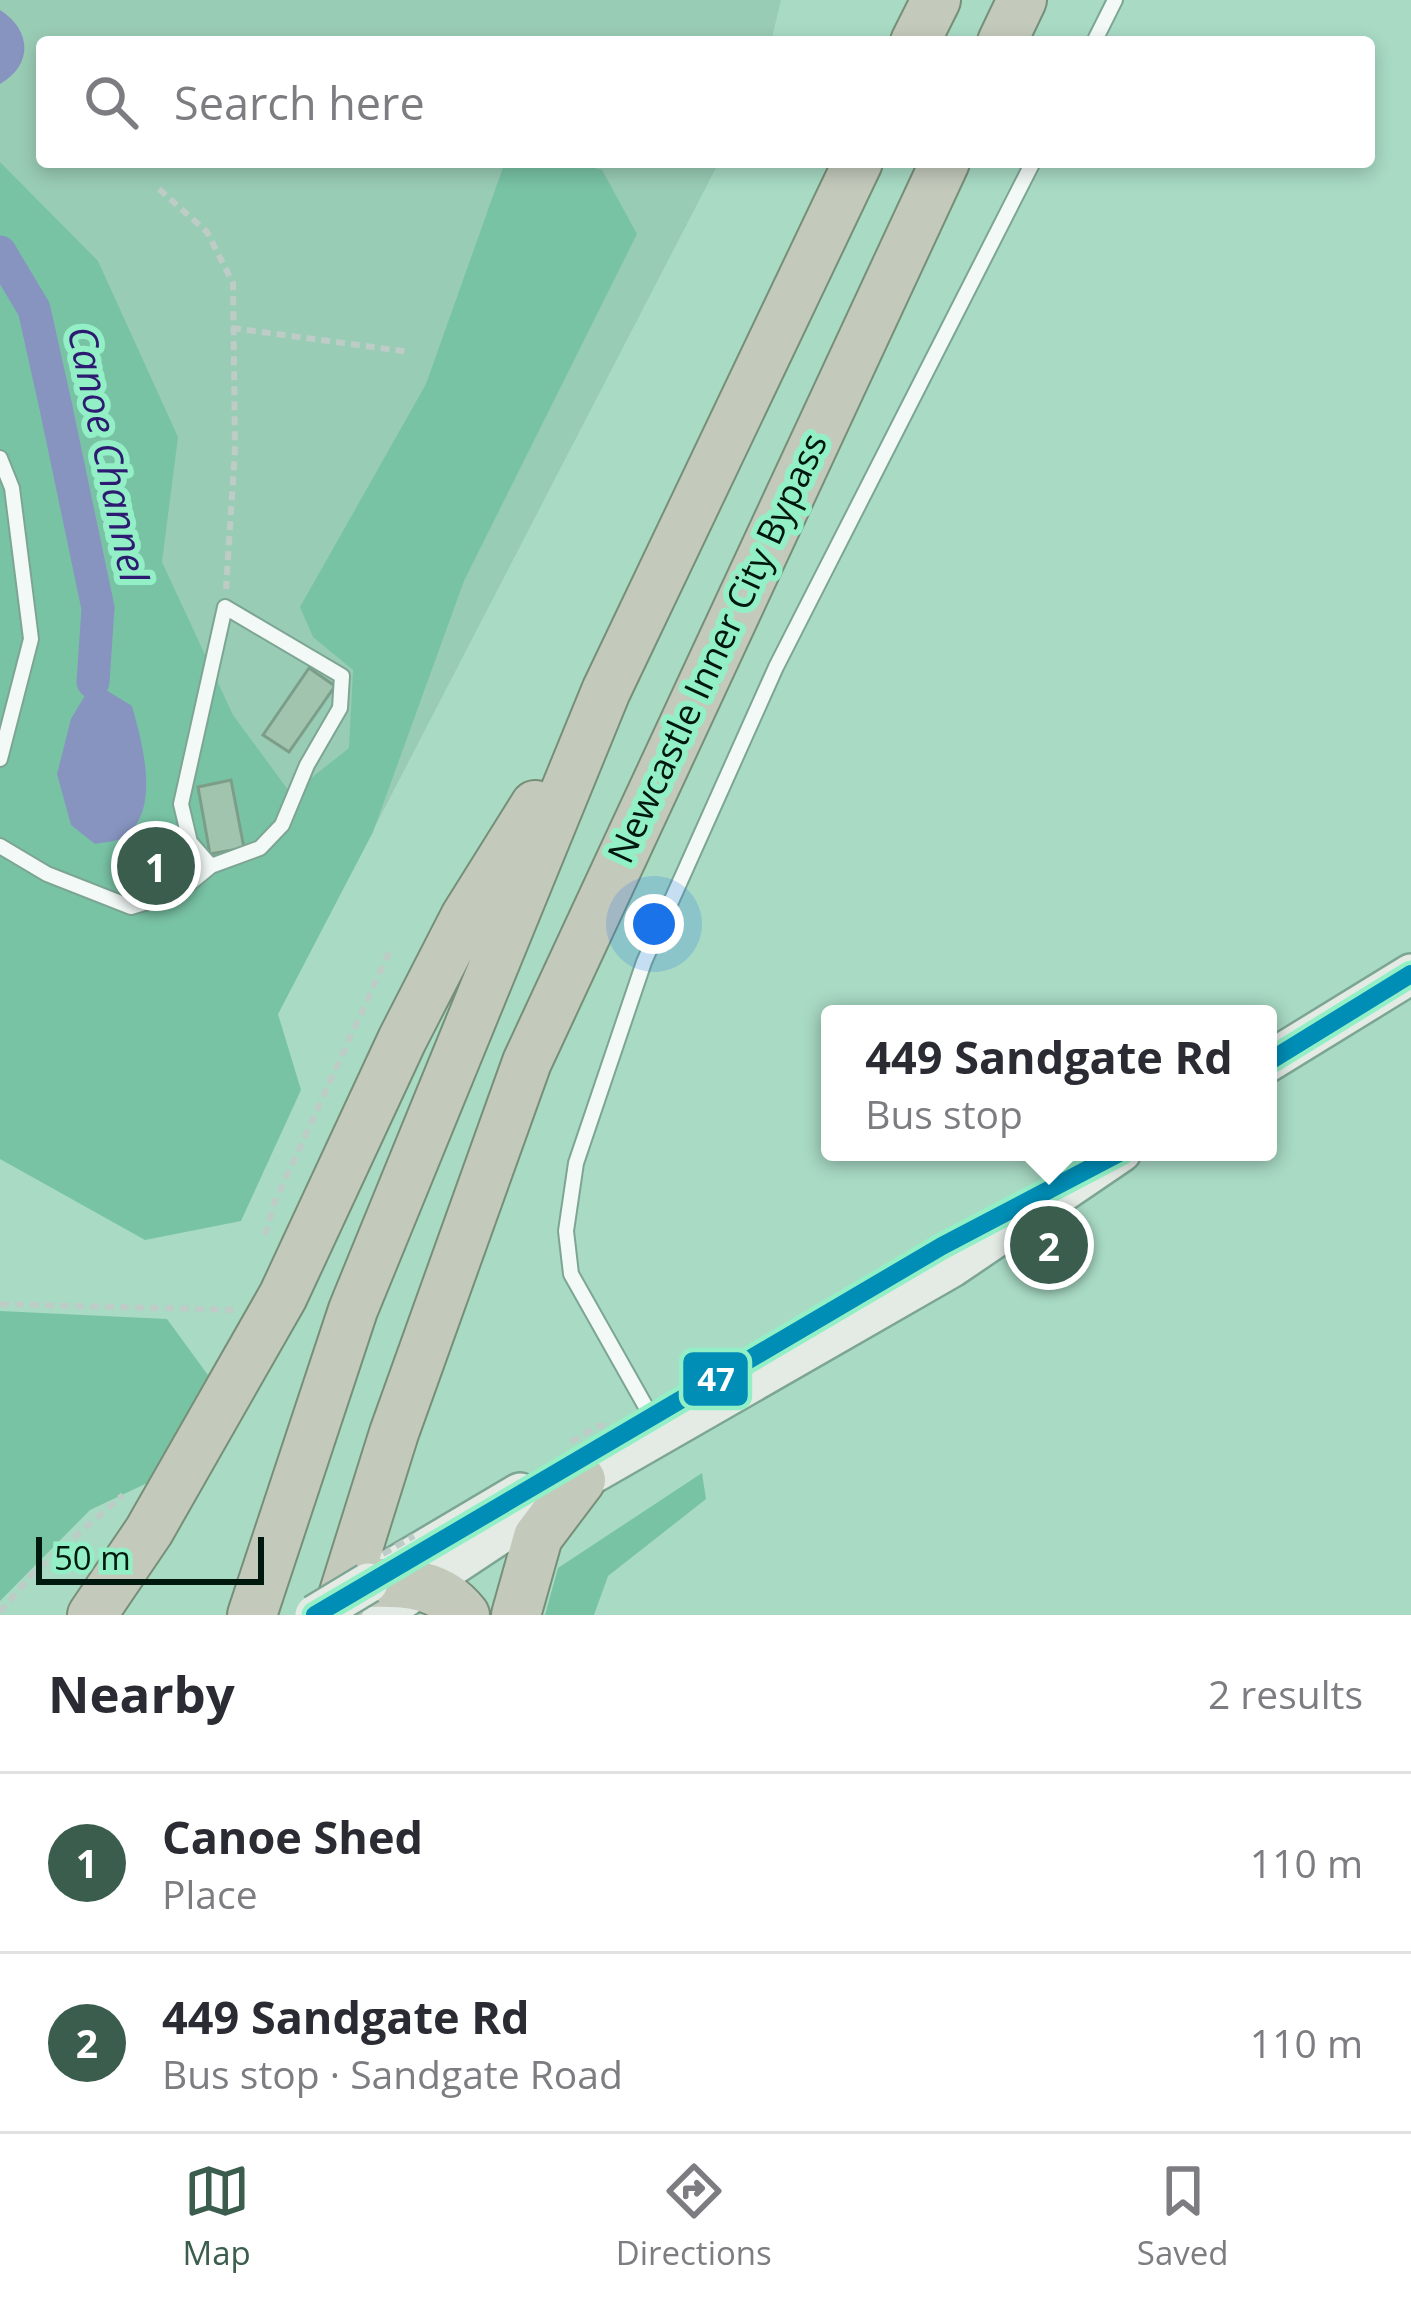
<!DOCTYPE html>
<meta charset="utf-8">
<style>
body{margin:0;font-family:"Open Sans",sans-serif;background:#f2f2f3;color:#2b2b33}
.scale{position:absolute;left:36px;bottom:30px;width:228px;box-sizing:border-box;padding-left:12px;border:6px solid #00190f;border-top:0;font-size:33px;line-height:42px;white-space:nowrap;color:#00190f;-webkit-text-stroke:9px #93efc6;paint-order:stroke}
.you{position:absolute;left:654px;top:924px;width:42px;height:42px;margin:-30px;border:9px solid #fff;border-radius:50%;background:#1a73e8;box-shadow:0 0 0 18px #1a73e833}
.badge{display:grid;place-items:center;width:78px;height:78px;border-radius:50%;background:#3b5d4e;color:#fff;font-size:39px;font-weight:700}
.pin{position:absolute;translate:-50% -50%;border:6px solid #fff;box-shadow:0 3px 12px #0006}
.popup{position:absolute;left:821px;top:1005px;width:456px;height:156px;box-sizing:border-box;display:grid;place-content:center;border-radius:12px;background:#fff;filter:drop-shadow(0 3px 9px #0005);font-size:39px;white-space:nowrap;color:#7c7c81}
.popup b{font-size:45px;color:#2b2b33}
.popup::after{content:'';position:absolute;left:50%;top:100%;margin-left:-24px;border:24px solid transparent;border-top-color:#fff}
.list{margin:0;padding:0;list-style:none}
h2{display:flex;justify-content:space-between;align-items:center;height:156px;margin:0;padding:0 48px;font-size:51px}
h2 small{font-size:39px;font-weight:400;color:#7c7c81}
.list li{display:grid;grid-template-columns:78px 1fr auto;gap:36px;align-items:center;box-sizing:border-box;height:180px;padding:0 48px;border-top:3px solid #e1e1e2}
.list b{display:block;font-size:45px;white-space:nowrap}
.list p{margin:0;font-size:39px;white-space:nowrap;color:#7c7c81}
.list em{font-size:39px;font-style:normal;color:#7c7c81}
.icon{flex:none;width:66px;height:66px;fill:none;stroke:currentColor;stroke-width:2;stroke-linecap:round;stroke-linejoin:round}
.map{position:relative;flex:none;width:1411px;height:1615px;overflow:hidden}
.search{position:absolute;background:#fff;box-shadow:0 6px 18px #0003;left:36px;right:36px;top:36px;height:132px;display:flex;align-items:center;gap:30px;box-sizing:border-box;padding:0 42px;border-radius:12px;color:#7c7c81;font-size:45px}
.sheet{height:516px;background:#fff}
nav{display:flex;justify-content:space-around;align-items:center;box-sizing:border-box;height:168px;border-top:3px solid #e1e1e2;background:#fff;font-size:33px;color:#7c7c81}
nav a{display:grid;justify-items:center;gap:6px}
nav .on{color:#3b5d4e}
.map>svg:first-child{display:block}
</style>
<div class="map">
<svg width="1411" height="1615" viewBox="0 0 1411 1615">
<rect width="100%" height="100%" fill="#a8dac4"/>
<path fill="#99ccb5" d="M0,0h781l-10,42h-729v120h677l-441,852 -278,54z"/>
<path fill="#79c3a5" d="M0,162l98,99 80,176 -16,125 71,153 58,79 58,-46 4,-78 -40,-33 -13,-30 126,-223 79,-222h68l29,8 35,64 -173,347 -91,251 -95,182 23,76 -60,131 -96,19 -145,-81z
M0,1311l167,8 46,63 -34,86 -89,42 -90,91z
M702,1473l4,26 -98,77 -14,39h-49l13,-47z"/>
<path fill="#8794c0" d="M0,10c32,20 33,55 0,74z
M93,682l39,24c10,36 30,105 -8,131 -8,5 -20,5 -29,7l-24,-19 -14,-51 14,-55z"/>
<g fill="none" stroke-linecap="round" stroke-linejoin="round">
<path stroke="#8794c0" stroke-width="33" d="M0,252l34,57 21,94 43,205 -5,74"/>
</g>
<path fill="#a1c4ae" stroke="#7c9e89" stroke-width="3" d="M309,668l26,18 -46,66 -26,-17z
M231,780l13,68 -34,6 -12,-67z
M173,838l12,43 -45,13 -12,-43z"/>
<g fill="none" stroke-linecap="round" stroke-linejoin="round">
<g stroke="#7da594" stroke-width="18">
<path id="service" d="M1094,42l21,-42
M0,458l12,30 19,151 -31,120
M0,846l47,28 84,33 47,-14 33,-27 49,-18 22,-23 25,-60 33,-57 2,-32 -117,-69 -44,197 9,38 21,24
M651,1416l-80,-142 -5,-43 10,-68 68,-201 132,-295 257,-505"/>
</g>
<g stroke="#7da594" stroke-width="44">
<path id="secondary" d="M1268,1062l143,-88
M368,1583l152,-90
M378,1615l203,-135 371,-213 169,-115"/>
</g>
<g stroke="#778f78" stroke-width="52">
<path id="motorway" d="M915,42l21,-42
M1002,42l20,-42
M368,1583c38,-1 72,0 97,32
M92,1615l57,-84 134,-235 119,-256 63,-123 70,-112
M252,1615l101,-305 253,-619 252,-529
M337,1615l57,-182 133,-371 418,-900
M516,1615l22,-78 43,-57"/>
</g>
<path stroke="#bdccc6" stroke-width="6" stroke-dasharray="9 6" stroke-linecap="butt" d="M159,189l48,43 26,51 2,166 -9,140
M232,328l178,24
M265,1235l9,-31 117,-256
M0,1304l235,6
M571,1442l26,-16 10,-1
M0,1612l34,-40 89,-77"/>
<use href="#service" stroke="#f2f9f6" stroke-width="14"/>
<use href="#secondary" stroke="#e4ebe5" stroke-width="39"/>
<use href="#motorway" stroke="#c3cabc" stroke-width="48"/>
<g stroke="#7da594" stroke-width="44" stroke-linecap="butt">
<path id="secondary-bridge" d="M315,1615l53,-32"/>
</g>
<path stroke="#bdccc6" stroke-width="6" stroke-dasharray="9 6" stroke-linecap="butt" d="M383,1554l31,-18"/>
<use href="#secondary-bridge" stroke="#e4ebe5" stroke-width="39"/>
<g stroke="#93efc6" stroke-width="27">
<path id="bus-1" d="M1268,1062l143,-88
M315,1615l627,-369 179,-94"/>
</g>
<use href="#bus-1" stroke="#008eb7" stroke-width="18"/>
</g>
<g text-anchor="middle" stroke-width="12" stroke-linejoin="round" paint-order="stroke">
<g font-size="36" fill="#00190f" stroke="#93efc6">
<text transform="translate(717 648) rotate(-65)" y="13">Newcastle Inner City Bypass</text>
</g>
<g font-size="39" font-style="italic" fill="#2d1b71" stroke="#93efc6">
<text transform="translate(108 454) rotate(78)" y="14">Canoe Channel</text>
</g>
</g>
<rect stroke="#93efc6" stroke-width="4.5" x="681" y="1350" width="69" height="58" rx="12" fill="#008eb7"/>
<g font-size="33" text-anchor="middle" font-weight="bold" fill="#fff">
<text x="716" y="1391">47</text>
</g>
</svg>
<div class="scale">50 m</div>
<div class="you"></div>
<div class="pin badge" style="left:156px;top:866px">1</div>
<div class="pin badge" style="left:1049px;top:1245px">2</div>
<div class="popup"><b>449 Sandgate Rd</b>Bus stop</div>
<div class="search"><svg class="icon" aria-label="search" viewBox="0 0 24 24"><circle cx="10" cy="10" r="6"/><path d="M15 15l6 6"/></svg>Search here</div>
</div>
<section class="sheet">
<h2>Nearby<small>2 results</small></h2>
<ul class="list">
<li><span class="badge">1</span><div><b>Canoe Shed</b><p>Place</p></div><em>110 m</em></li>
<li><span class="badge">2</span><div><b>449 Sandgate Rd</b><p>Bus stop · Sandgate Road</p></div><em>110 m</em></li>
</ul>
</section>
<nav>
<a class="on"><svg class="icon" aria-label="map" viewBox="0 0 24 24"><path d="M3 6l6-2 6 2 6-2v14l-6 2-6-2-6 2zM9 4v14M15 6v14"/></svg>Map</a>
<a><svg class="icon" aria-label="directions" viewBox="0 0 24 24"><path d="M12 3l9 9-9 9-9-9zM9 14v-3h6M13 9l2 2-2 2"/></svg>Directions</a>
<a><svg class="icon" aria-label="saved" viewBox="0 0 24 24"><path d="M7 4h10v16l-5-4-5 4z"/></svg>Saved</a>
</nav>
